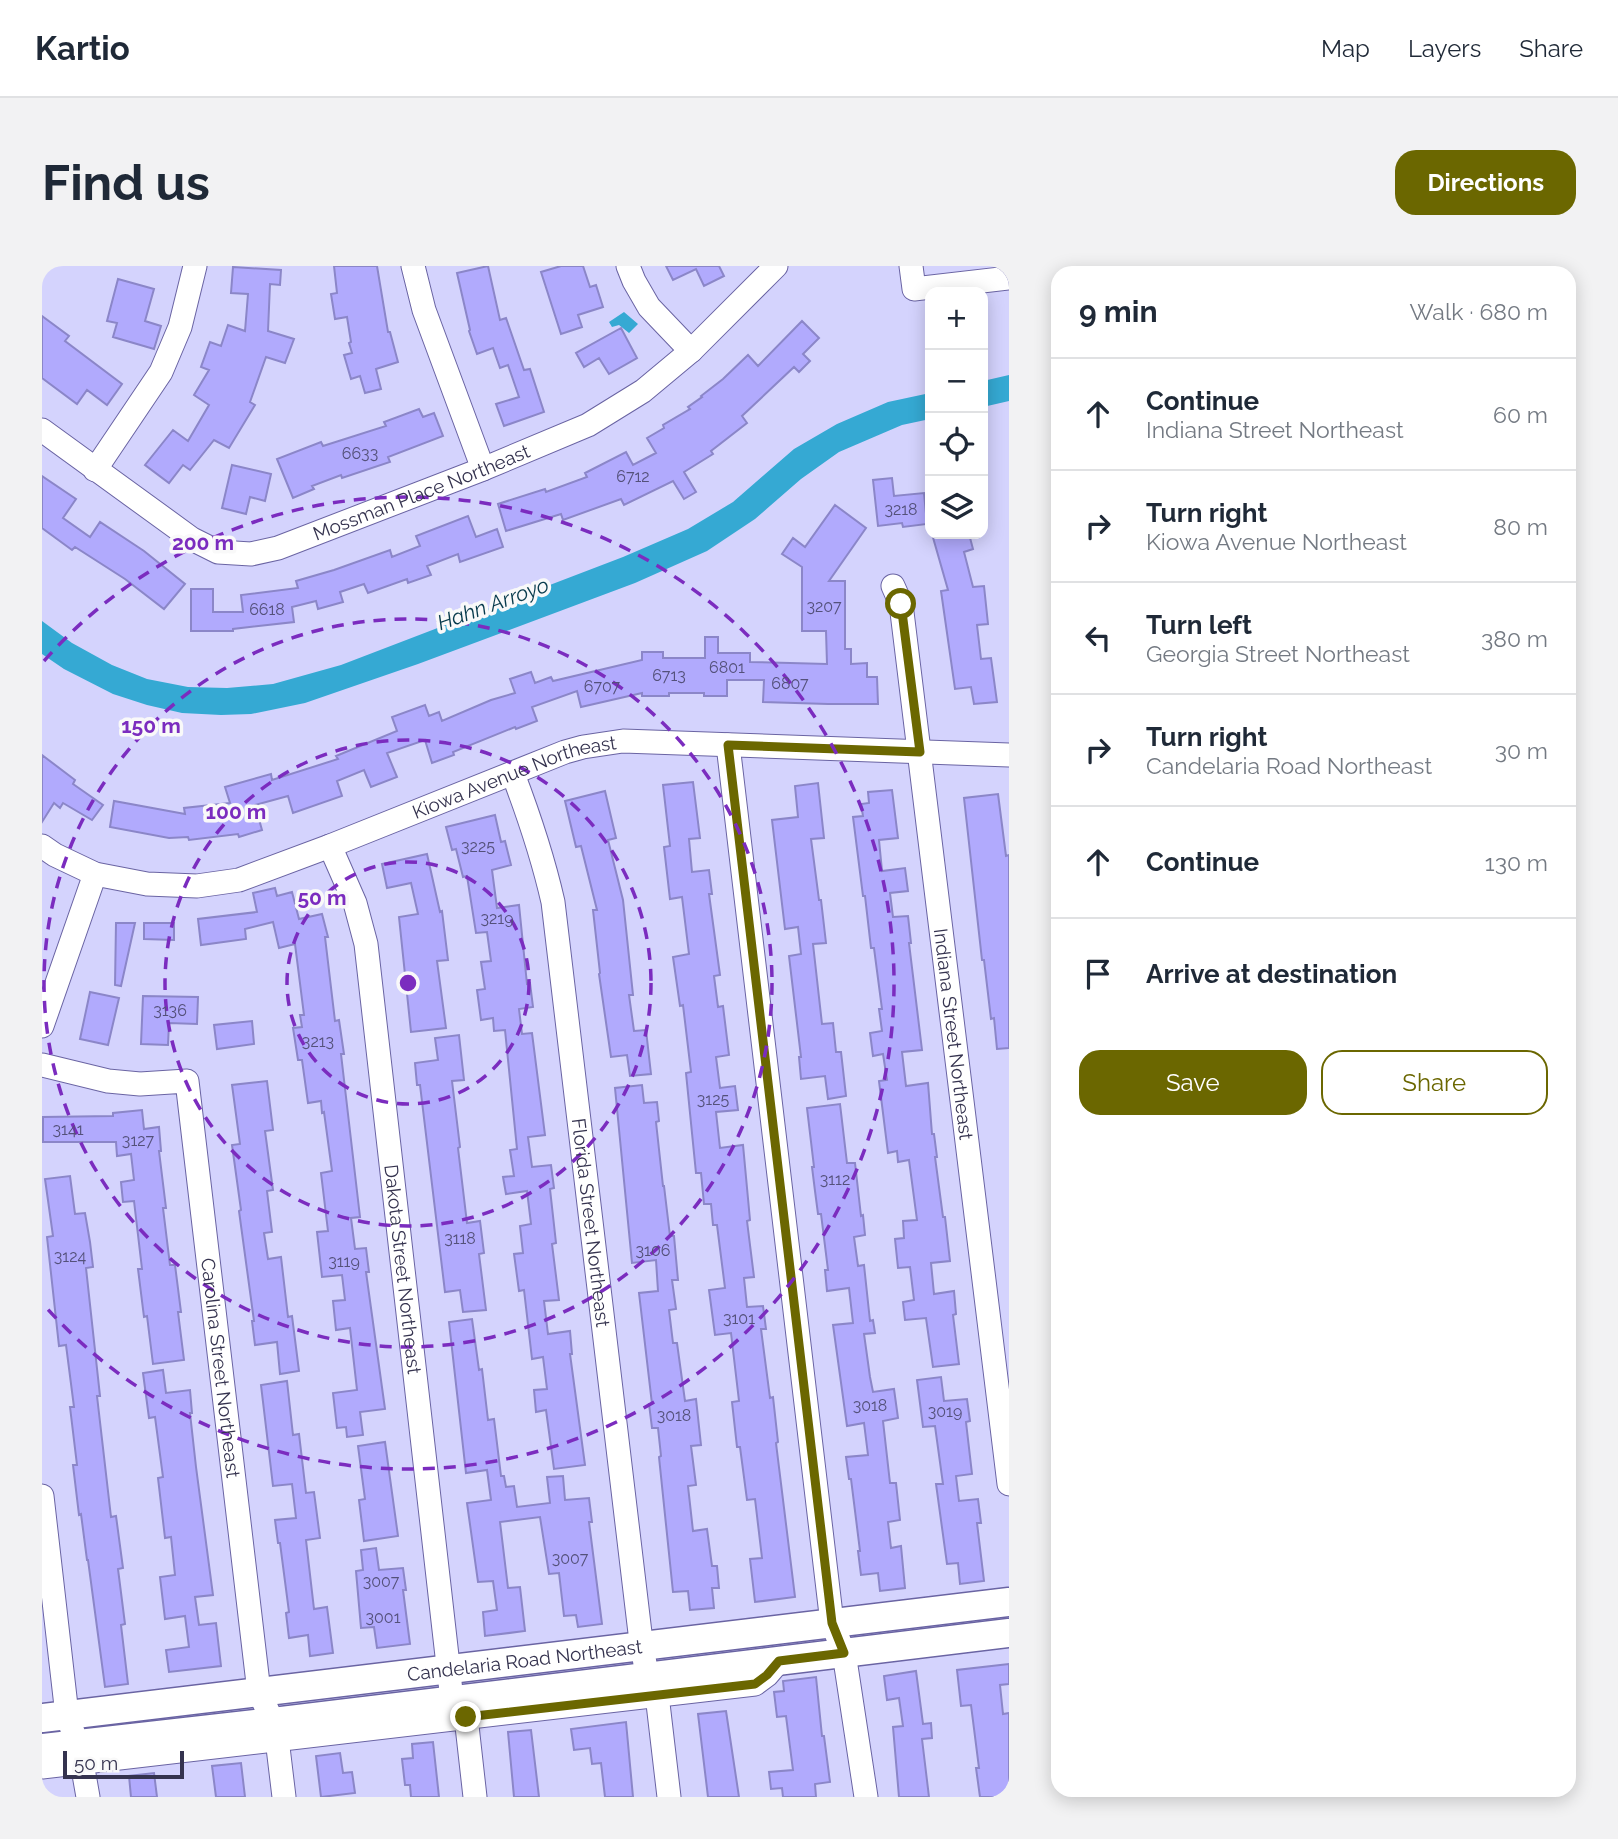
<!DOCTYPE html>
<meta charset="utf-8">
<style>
body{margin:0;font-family:Raleway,sans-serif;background:#f2f2f3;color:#1f2937}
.controls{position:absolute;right:21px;top:21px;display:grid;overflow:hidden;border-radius:14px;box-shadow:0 4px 18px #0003}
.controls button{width:63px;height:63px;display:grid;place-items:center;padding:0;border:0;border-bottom:2px solid #e0e1e3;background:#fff;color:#1f2937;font:35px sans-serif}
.scale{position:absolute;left:21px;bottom:18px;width:121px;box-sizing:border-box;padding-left:7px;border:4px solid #35334f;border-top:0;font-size:19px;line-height:24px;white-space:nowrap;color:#35334f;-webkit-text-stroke:5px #f9f9f9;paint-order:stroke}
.stop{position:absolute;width:21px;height:21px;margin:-16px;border:5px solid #6b6700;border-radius:50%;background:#fff}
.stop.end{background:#6b6700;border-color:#fff;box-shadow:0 2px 7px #0008}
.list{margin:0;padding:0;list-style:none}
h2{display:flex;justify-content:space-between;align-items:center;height:91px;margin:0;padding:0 28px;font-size:30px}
h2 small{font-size:23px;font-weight:400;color:#747a83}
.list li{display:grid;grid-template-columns:46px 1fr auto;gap:21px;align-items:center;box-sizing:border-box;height:112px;padding:0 28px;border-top:2px solid #e0e1e3}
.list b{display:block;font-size:26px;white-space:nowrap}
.list p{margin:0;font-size:23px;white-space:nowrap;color:#747a83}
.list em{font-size:23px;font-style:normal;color:#747a83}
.actions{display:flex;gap:14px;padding:21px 28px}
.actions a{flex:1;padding:16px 0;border:2px solid #6b6700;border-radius:21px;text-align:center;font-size:24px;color:#6b6700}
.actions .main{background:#6b6700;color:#fff}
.icon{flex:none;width:38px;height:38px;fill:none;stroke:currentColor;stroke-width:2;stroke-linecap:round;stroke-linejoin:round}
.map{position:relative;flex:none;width:967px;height:1531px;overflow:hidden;border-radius:21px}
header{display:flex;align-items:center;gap:42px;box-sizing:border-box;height:98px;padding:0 35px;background:#fff;border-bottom:2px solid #e0e1e3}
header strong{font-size:33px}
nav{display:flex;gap:38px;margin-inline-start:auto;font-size:24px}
.intro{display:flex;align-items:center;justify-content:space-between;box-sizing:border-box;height:168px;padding:0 42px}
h1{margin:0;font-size:49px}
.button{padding:18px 32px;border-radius:21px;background:#6b6700;color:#fff;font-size:24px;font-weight:700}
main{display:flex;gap:42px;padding:0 42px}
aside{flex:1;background:#fff;border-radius:21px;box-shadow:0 4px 18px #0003}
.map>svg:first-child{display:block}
</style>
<header>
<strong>Kartio</strong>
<nav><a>Map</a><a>Layers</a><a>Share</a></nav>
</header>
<div class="intro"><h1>Find us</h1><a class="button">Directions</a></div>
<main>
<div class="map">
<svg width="967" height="1531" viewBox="0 0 967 1531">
<rect width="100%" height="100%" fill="#d4d3fd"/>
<path fill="#35a9d3" d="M582,46l14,12 -9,9 -10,-8 -7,2 -3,-5z
M967,109v26l-26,6v-26z
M888,127v26l-28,6 -63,27 -38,27 -46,40 -48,32 -72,32 -217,81 -113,39 -54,11 -30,1 -39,-2 -35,-8 -34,-11 -49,-25 -22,-15v-33l30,22 40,22 35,14 41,8 39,1 46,-4 68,-19 282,-108 65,-28 45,-27 61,-53 43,-25 51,-22z"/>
<path fill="#b1aafd" stroke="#8b86c8" stroke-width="2" d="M292,0h43l11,66h2l8,30 -22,7 5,20 -16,4 -5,-17 -9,3 -7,-24 8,-2 -3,-10 2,-1 -4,-25 -12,2 -4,-25 6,-1z
M446,0l12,54 6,-2 18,52 6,-1 14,43 -40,14 -8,-22 23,-7 -11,-32 -8,3 -7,-20 -16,6 -8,-23 1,-1 -13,-57z
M519,0h22l7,21 6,-2 7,22 -25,8 4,12 -21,7 -20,-62z
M624,0h53l5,10 -20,10 -8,-17 -23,11z
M191,1l48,3 -1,15 -10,-1 -2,47 26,8 -9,24 -19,-6 -16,45 5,3 -26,43 -15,-8 -24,30 -7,-5 -14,18 -24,-18 28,-35 15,11 21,-36 -15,-10 15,-25 -8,-3 9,-25 11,4 7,-21 17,6 3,-37 -17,-1z
M76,13l36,10 -9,32 16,5 -7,23 -41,-12 4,-14 -10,-2z
M0,50l27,20 -4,5 57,43 -15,21 -20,-15 -10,14 -35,-26z
M760,55l17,17 -16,16 7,7 -11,11 -5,-5 -52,49 5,7 -36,28 2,3 -29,18 12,20 -12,7 -11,-18 -49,24 -3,-6 -58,21 -2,-6 -55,17 -8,-27 47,-15 1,3 41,-15 -2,-4 41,-21 7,13 23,-12 -9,-15 17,-10 -1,-3 27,-16 -2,-2 14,-10 -1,-1 22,-17 25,-24 10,11z
M579,62l16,30 -28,16 -10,-16 -15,9 -8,-14z
M377,143l4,8 11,-4 9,23 -55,21 2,5 -48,16 -1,-3 -29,11 2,3 -21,9 -16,-39 44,-17 2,4 63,-20 -2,-4z
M190,199l39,9 -6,27 -15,-4 -4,17 -24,-6z
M0,210l34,23 -13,19 27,19 10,-15 44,29 41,33 -21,25 -39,-30 -50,-32 -3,3 -30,-22z
M850,212l2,18 30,-3 3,31 -24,3 -1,-4 -24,3 -5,-46z
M793,239l31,23 -37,53h16v68h6v15l16,-1v14h10l1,27h-50l-65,-2 1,-22h-37v16h-23v-3h-35v3h-27v-3l-61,14 -4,-16 -45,16 5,14 -21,8 -1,-2 -62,25 1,3 -22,8 -7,-23 -38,13 10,24 -26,10 -7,-17 -27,11 5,15 -49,17 -5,-17 -33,9 7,25 -23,7 -1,-3 -49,6 -1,-3 -19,1 -59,-11 4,-26 71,13 -1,-6 46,-5 -5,-16 46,-13 1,6 66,-21 -2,-3 61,-25 -5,-14 33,-12 4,11 10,-4 3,9 49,-21 24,-7 -5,-14 21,-7 4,11 16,-6 2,4 89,-21v-8h21v6h42v-21h13v16h32v9l77,2 -1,-33h-24v-64l-20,-13 11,-16 12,9z
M426,250l8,21 21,-8 6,18 -43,15 -2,-8 -31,12 4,9 -23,8 -1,-4 -39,14 -4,-9 -24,8 3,10 -25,7 -2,-8 -24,6 2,15 -61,7v2h-42v-42h22v23h30l-2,-17 57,-7 -2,-7 38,-11 56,-20 2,7 28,-11 -4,-10z
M890,268h37l4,15 -9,3 9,35 11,-1 4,38 -11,1 4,34 10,-1 6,44 -23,2 -3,-17 -16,2 -14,-98 7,-1z
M0,489l33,25 -2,4 30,21 -11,15 -29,-17 -3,5 -6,-5 -12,19z
M651,516l7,56 -11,1 3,33 17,-2 3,24h-3l11,81 -6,1 4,31 5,-1 6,49 -13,2 4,31 15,-2 3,24 -22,2 4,36 23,-3 7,75 -3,1 7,56 -10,1 3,29 16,-1 3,23h-5l9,69 3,-1 5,45 -2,1 19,154 -40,5 -5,-43 12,-1 -7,-59 -8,1 -7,-53h-3l-5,-45 7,-1 -8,-68 -16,2 -6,-45 16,-2 -8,-63h-4l-2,-21h-7l-3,-31h-5l-10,-100 5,-1 -8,-67 -3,1 -7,-49 16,-3 -7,-57 -12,2 -6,-52 6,-1 -7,-61z
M776,517l6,55 -13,1 8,61h2l5,43 -13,1 9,80 11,-1 3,29h5l5,44 -18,3 -3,-23 -24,3 -2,-22h2l-12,-101 12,-2 -3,-27 -13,2 -13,-109 26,-3 -3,-31z
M850,524l6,48 -19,2 3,31 23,-3 3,23 -18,2 3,24 15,-1 3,27h-2l13,107 -20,2 4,34 22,-3 4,51h2l3,23h-2l8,60h2l5,44 -19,2 3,31 20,-3 2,23 -3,1 6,49 -26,3 -7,-49 -21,2 -2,-18 11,-2 -4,-33 -12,1 -3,-29 9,-1 -1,-17 14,-1 -8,-60 -11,2 -1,-11 -9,2 -9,-72 8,-1 -4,-26 -10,2 -3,-23 12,-2 -3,-22h3l-8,-61h-3l-6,-52h-2l-10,-79 10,-1 -2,-12 8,-1 -1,-11z
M563,525l11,47 -8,2 15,60 10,95h-4l5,36 12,-1 5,44 -21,2 -3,-21 -16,2 -12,-83 1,-1 -7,-63h4l-16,-64 -5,1 -11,-46z
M956,528l8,62 3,-1v193l-12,1 -3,-31 -3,1 -7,-59h-2l-18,-162z
M453,549l6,27 4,-1 6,24 -19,5 5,38 22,-3 8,79 3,-1 3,24 -14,2 3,25 10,-1 13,102 -17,2 4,30 19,-2 3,23 -4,1 6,54 -4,1 7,56 -15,1 4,33 22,-3 2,23h-2l15,111 -31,4 -8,-59 -10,2 -2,-22 13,-1 -4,-32 -11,2 -8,-69 -5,1 -5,-37 9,-1 -3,-27 11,-2 -4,-33 -21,3 -3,-17 11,-1 -4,-26 7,-1 -12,-119 -11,1 -1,-13 -12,2 -4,-30 8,-1 -4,-27 10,-1 -4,-29 -11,1 -9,-57 -4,1 -7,-28 -4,1 -6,-23z
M385,588l13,58 2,-1 6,49 -11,1 9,67 -35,4 -12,-115 19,-3 -7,-31 -24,5 -5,-24z
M233,622l2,8 15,-4 7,27 23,-5 6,23h-3l10,84 4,-1 5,34h-3l19,163 -9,1 4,31 11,-1 3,24h-3l19,137 -25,3 3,23 -16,2 -1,-10 -9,1 -4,-35 24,-3 -7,-62 -14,2 -3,-29 12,-1 -3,-25 -20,2 -5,-45 11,-1 -7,-58 11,-2 -8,-59 -2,1 -1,-12 -13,2 -6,-43h-4l-5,-32 9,-1 -2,-12h4l-9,-71 -16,4 -6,-26 -28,7 1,10 -45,6 -3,-26 59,-7 -4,-19z
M74,657h19l-14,63 -6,-1z
M102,657h30v17l-30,-1z
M48,726l29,6 -11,47 -28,-6z
M101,730l55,1 -1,27 -28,-1 -1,22 -27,-1z
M210,755l2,23 -37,5 -3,-24z
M417,769l5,45 -12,1 8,66 -2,1 9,75 13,-2 4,32 -5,1 7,56 -23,2 -3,-22 -15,2 -25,-207h-3l-2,-22 23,-3 -3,-22z
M225,815l6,49 -8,1 8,59 -6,1 5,41 -8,1 4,26 13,-2 7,60 4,-1 7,55 -19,3 -3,-32 -22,3 -3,-24h2l-15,-110 2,-1 -9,-65 8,-1 -8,-59z
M600,819l2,18 13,-1 2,19 -3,1 7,64h1l6,50h4l4,44h-6l4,29 -7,1 4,33h4l8,58 11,-2 5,46 -10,1 5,39 -8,1 5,45 14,-2 5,37h5l2,22h-7l2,20 -24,2 -2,-19 -15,1 -14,-135 2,-1 -3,-28h-6l-3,-24h3l-13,-111 19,-2 -2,-31 -24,3 -17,-175z
M798,838l7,59h8l6,53 2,-1 2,20 -11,2 4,29 6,-1 6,56 3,-1 2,13 -11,1 6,43 3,15 21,-3 4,29 -15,3 7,62h6l4,37 -12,2 3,26 10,-2 4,42 -25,3 -2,-18 -17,2 -3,-24h2l-9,-72h-2l-3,-22 22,-2 -4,-32 -17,3 -14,-101 20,-2 -4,-35 -22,3 -2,-21h3l-7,-56h-3l-3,-23 -3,-24h2l-7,-59z
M100,844l2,19 15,-2 2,24h-2l7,57h-3l7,57h5l6,47h-3l6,48 -31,4 -6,-48 -3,1 -6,-48h4l-8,-68 -11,1 -2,-20 13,-2 -3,-26 -14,2 -1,-14h-73v-25l70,-1v-3z
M28,910l5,38 10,-1 5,29 3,25 -7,1 14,128h-3l14,121 5,-1 7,52 -5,1 7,55 -4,1 7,59 -23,3 -17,-127h-1l-6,-46 -2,1 -6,-50h4l-7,-58h4l-8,-62 -7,1 -12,-109 6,-1 -8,-57z
M430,1053l7,51 3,-1 6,51 6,-1 7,57h3l2,11 8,-1 3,21 33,-4 -3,-26 16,-1 2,24 24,-2 3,24h-3l13,102 -24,3 -2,-12 -12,1 -5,-43 -10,1 -9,-57 -40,5 8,66 12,-1 5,44 -40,5 -2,-24 14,-2 -4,-29 -15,1 -11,-79 24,-3 -4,-30 -21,3 -17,-151z
M121,1104l3,23 24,-3 2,23h-2l6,54 17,128 -18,2 4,28 17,-2 5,43 -52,6 -3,-22 23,-3 -4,-31 -20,3 -5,-42 15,-2 -4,-38 -6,1 -7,-60 5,-1 -8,-60 -6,1 -6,-45z
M899,1111l3,24 23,-2 3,22 -4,1 6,52 -16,2 3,25 19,-2 3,24h-4l7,58 -24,3 -2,-21 -11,1 -11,-80h7l-8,-58 -12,1 -6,-47z
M245,1115l6,54 6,-1 7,59 8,-1 6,46 -14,2 8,69 13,-2 6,46 -23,3 -2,-21 -19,3 -3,-25 3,-1 -9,-69h-2l-3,-23 21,-2 -4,-34 -19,2 -12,-101z
M343,1176l13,94 -34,5 -5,-41 6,-1 -7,-53z
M334,1282l3,22 24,-2 3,22h-3l7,54 -33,4 -3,-21 -13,1 -5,-57 7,-1 -2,-20z
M967,1398v20l-9,1 3,29 6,-1v84h-29l-4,-29h3l-8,-63 -10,1 -4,-36z
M874,1405l7,53 8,-1 1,15 -10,1 7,58h-30l-6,-70 10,-1 -4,-28 -12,2 -3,-24z
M774,1411l6,59h2l6,46 -15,2 1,13h-33l-1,-9 -11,1 -2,-17 24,-2 -7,-54 -9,1 -3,-25 10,-1 -1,-10z
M684,1445l13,86h-31l-10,-83z
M584,1456l7,75h-28l-4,-34 -9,1 -2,-16 -16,2 -3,-21z
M489,1464l8,67h-25l-6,-65z
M391,1476l6,55h-28l-1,-12h-5l-3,-26 11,-1 -1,-14z
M298,1487l3,20 9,-1 3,21 -34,4 -5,-41z
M199,1497l4,34h-29l-4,-31z
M112,1507l3,24h-26l-2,-21z"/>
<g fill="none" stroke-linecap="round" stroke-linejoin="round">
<g stroke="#6a64a3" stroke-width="25">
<g id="minor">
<path d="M371,0l11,44 59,159"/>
<path d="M586,0l6,15 15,26 42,44"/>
<path d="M869,0l3,23 95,-11"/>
<path id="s1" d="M0,164l150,109 26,13 33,2 27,-6 205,-79 105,-44 55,-34 48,-40 85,-85"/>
<path d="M53,204l66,-98 19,-45 15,-61"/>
<path id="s2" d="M851,320l8,18 108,880"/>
<path d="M686,479l104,878 12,30 22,144"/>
<path id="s3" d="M471,508c16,42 30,84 40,128l87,731 7,43"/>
<path id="s4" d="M0,580l13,9 40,19 52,10 50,2 42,-6 91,-34 235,-94 18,-5 40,-6 386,14"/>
<path id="s5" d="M288,580l25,57 11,41 86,756"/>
<path d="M0,760l53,-152"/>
<path id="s6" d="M0,799l66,16 32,3 47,-3 72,611 14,30 4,17 7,58"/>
<path d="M0,1230l25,219 6,17"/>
<path d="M615,1429l12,102"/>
<path d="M424,1451l9,80"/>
<path d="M40,1497l6,34"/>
<path d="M0,1501l713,-83 12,-9 12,-14"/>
</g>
</g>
<g stroke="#6a64a3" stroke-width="31">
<g id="major">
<path id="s7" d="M0,1452l967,-116"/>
<path d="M0,1482l231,-26 736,-89"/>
</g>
</g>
<use href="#minor" stroke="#fff" stroke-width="23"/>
<use href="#major" stroke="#fff" stroke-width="28"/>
</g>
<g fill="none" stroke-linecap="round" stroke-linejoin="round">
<path stroke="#6b6700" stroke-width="9" d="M424,1451l289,-33 12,-9 12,-14 65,-8 -12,-30 -104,-878 192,7 -19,-148"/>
</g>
<g fill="none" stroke="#7b2cbf" stroke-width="3.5" stroke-dasharray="12 9">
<circle cx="366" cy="717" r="121"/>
<circle cx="366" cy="717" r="243"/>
<circle cx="366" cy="717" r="364"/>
<path d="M2 395A486 486 0 1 1 2 1039"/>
</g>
<g text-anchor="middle" stroke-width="7" stroke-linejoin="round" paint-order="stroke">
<g font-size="16" fill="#54517a">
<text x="318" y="193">6633</text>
<text x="591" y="216">6712</text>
<text x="859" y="249">3218</text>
<text x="782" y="346">3207</text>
<text x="225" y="349">6618</text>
<text x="685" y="407">6801</text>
<text x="627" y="415">6713</text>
<text x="748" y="423">6807</text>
<text x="560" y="426">6707</text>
<text x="436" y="586">3225</text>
<text x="455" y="658">3219</text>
<text x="128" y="750">3136</text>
<text x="276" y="781">3213</text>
<text x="671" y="839">3125</text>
<text x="26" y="869">3141</text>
<text x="96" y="880">3127</text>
<text x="793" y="919">3112</text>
<text x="418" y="978">3118</text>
<text x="611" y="990">3106</text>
<text x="28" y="996">3124</text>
<text x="302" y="1001">3119</text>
<text x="697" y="1058">3101</text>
<text x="828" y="1145">3018</text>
<text x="903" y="1151">3019</text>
<text x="632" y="1155">3018</text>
<text x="528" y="1298">3007</text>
<text x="339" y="1321">3007</text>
<text x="341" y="1357">3001</text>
</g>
<g font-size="19" fill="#35334f" stroke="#f9f9f9">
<text dy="7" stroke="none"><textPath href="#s1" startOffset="429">Mossman Place Northeast</textPath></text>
<text dy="7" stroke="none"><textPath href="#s4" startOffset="500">Kiowa Avenue Northeast</textPath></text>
<text dy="7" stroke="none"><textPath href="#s2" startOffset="453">Indiana Street Northeast</textPath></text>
<text dy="7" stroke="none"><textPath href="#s3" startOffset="457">Florida Street Northeast</textPath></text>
<text dy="7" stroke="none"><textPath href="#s5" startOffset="432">Dakota Street Northeast</textPath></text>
<text dy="7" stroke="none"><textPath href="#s6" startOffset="436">Carolina Street Northeast</textPath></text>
<text dy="7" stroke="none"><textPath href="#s7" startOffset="486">Candelaria Road Northeast</textPath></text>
</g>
<g font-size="21" font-style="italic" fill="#073a4c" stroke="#f9f9f9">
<text transform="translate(451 338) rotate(-20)" y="7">Hahn Arroyo</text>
</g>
</g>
<circle cx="366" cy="717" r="10" fill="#7b2cbf" stroke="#f9f9f9" stroke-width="3.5"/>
<g font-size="21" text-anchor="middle" font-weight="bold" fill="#7b2cbf" stroke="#f9f9f9" stroke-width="7" stroke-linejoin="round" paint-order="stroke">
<text x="161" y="284">200 m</text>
<text x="109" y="467">150 m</text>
<text x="194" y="553">100 m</text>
<text x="280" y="639">50 m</text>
</g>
</svg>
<div class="controls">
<button>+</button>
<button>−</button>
<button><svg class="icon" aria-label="locate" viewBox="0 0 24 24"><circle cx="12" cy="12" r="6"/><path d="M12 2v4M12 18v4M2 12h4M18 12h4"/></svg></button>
<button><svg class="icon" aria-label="layers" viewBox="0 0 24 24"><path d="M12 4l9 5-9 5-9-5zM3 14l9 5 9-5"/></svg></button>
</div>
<div class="scale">50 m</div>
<div class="stop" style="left:859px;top:338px"></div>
<div class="stop end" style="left:424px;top:1451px"></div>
</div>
<aside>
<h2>9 min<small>Walk · 680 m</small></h2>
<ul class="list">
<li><svg class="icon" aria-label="ahead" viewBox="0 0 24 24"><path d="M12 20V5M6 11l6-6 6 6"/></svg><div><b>Continue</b><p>Indiana Street Northeast</p></div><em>60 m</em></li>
<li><svg class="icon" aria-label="right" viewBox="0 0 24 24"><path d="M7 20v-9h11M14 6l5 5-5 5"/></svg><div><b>Turn right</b><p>Kiowa Avenue Northeast</p></div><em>80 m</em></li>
<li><svg class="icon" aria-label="left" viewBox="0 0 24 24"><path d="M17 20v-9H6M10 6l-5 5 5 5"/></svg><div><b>Turn left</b><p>Georgia Street Northeast</p></div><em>380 m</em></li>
<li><svg class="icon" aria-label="right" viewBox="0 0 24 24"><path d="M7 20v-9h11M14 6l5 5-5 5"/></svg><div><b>Turn right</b><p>Candelaria Road Northeast</p></div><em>30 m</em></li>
<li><svg class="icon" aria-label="ahead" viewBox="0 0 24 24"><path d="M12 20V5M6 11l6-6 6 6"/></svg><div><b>Continue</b></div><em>130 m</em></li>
<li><svg class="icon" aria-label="arrive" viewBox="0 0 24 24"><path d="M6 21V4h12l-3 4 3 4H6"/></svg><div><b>Arrive at destination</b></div></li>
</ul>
<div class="actions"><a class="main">Save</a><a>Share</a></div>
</aside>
</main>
